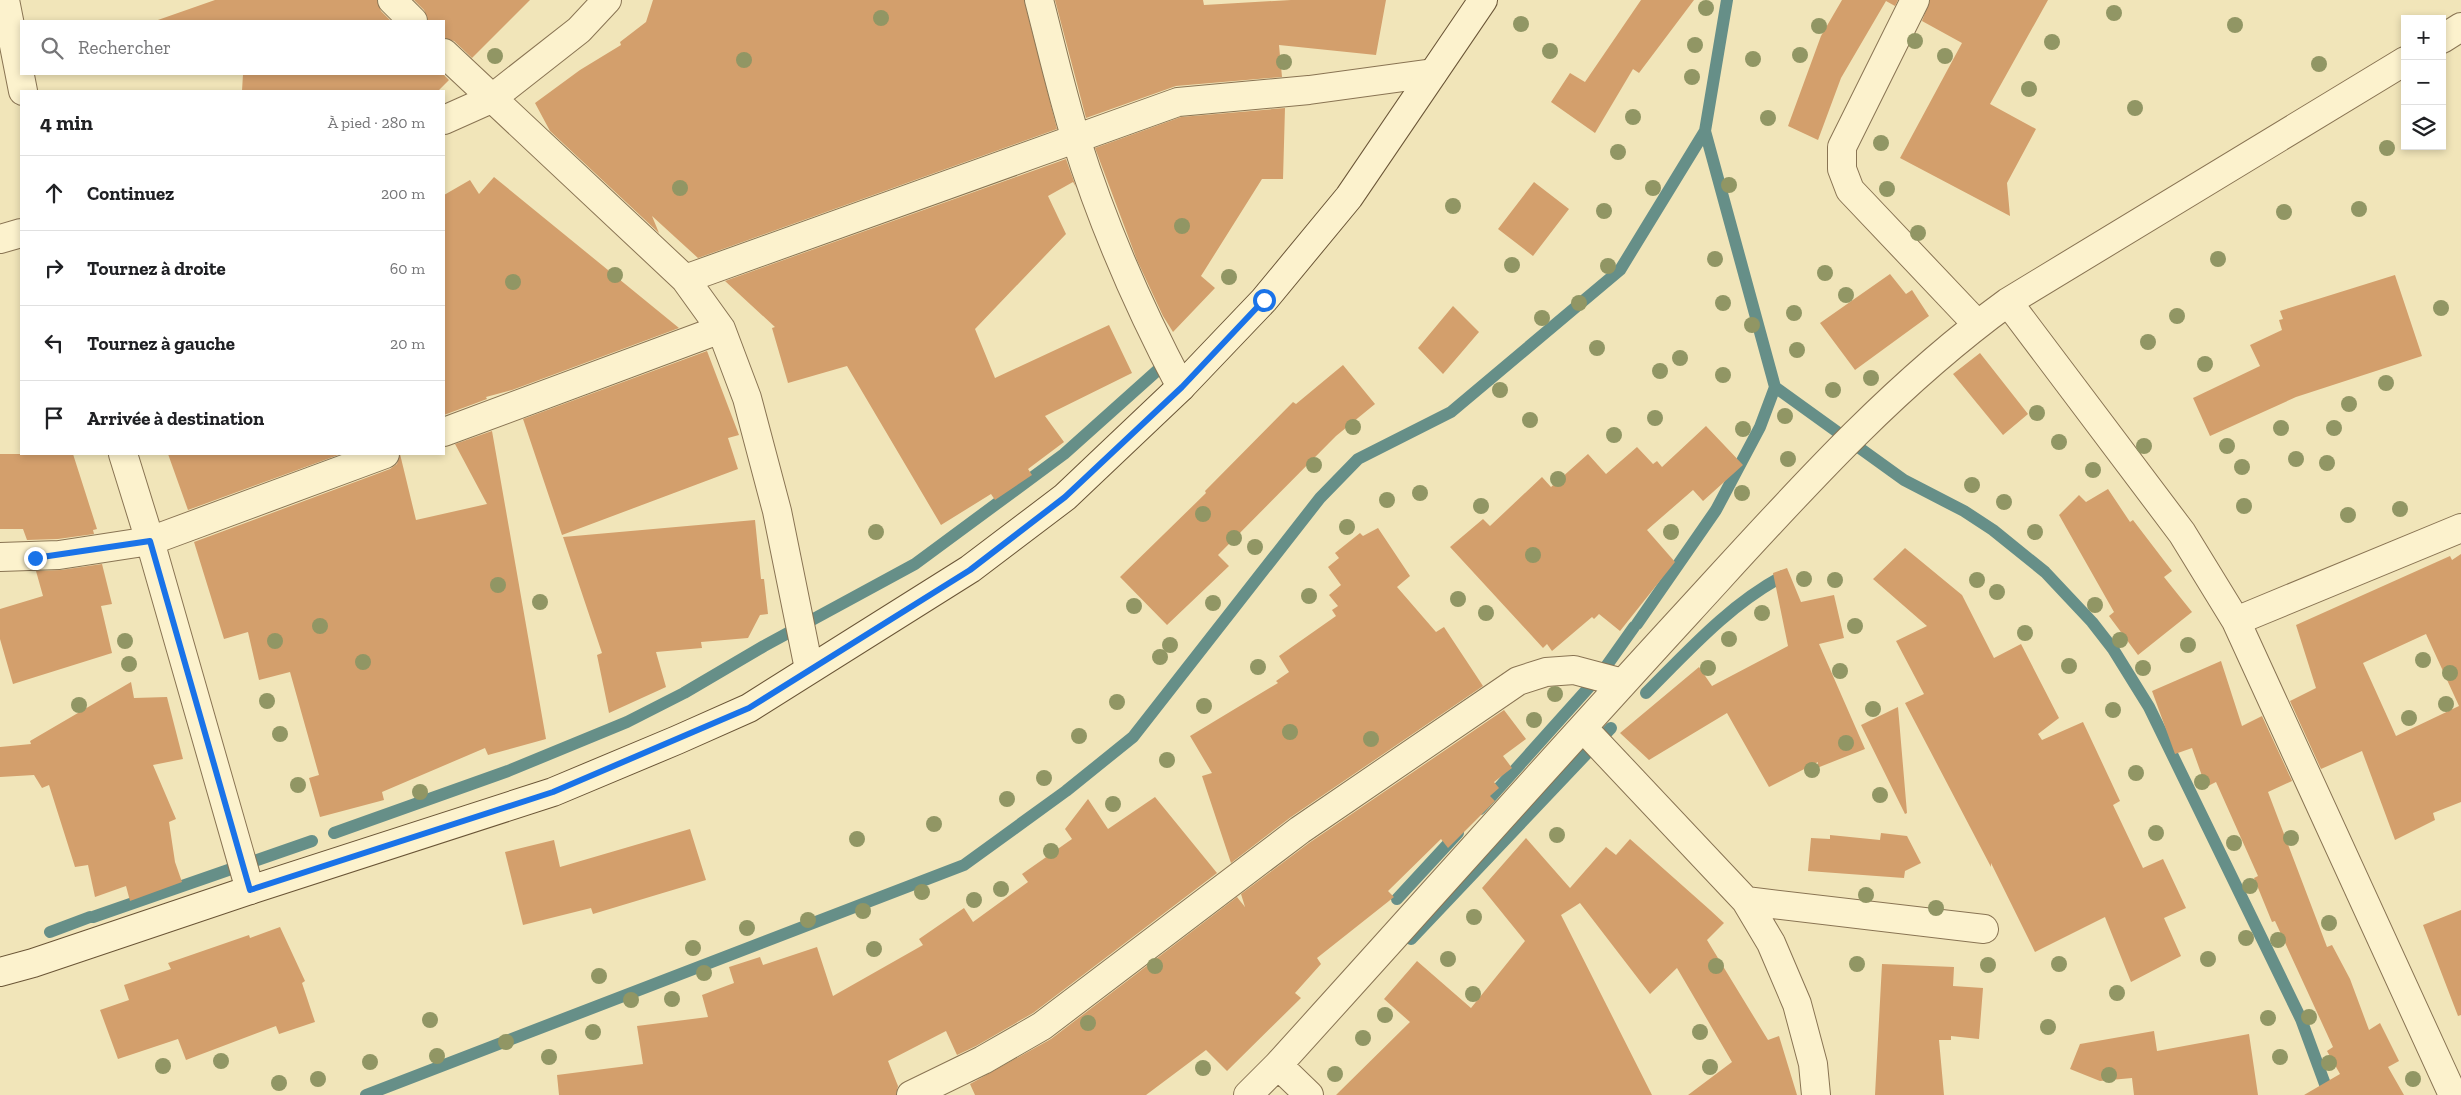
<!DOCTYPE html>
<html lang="fr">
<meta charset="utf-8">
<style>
body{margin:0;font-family:"Zilla Slab",serif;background:#f2f2f2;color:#202124}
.controls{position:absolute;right:15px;top:15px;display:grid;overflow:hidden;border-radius:0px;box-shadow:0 2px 8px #0003}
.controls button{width:45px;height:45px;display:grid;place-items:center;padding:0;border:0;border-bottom:1px solid #e0e0e0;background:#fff;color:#202124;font:25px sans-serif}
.stop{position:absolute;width:15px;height:15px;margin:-11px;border:4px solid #1a73e8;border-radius:50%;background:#fff}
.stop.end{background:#1a73e8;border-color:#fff;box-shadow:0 1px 5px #0008}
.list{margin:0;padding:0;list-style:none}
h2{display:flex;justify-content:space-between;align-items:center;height:65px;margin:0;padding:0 20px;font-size:21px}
h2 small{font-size:16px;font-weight:400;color:#757577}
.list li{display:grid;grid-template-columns:32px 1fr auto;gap:15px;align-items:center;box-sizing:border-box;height:75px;padding:0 20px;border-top:1px solid #e0e0e0}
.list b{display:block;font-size:19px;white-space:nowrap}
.list em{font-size:16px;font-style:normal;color:#757577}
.icon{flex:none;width:28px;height:28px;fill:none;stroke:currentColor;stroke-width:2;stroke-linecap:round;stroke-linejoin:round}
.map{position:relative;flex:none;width:2461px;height:1095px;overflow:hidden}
.search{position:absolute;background:#fff;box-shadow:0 2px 8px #0003;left:20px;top:20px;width:425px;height:55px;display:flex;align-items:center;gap:12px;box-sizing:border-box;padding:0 18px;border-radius:0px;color:#757577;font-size:19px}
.panel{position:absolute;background:#fff;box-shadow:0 2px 8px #0003;left:20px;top:90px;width:425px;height:365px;border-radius:0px}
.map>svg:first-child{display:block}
</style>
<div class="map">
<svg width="2461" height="1095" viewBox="0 0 2461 1095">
<rect width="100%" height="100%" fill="#f1e5b9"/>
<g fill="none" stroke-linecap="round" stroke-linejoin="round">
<path stroke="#668f88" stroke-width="12" d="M1705,131l70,256 129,93 60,31 29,19 52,42 47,50 21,27 36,58 152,312 28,76
M1637,624l79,-114 44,-83 15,-40
M1646,693c43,-43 83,-88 137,-117
M1480,809l120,-134 34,-48
M334,833l174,-62 119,-49 57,-29 80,-47 151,-82 149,-110 95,-85
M1397,899l61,-66
M93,917l219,-76
M50,932l40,-15
M1411,939l200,-211
M366,1095l598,-230 102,-74 67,-54 187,-239 38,-39 93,-47 169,-142 85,-139 22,-131"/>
</g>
<path fill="#d39f6c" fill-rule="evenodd" d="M215,0h162l4,11 10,10h-236z
M414,0h116l-58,58 -18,-17 -10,-3v-17h-16l-4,-11z
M653,0h371l33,129 -359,129 -46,-42 7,17 -109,-102 -15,-28 45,-33 41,-25 -1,-3 26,-20z
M1055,0h148l1,5 87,-5h95l-10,55 -97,-10 3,32 -106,9 -90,32z
M1641,0h53l-55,73 -6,-4 -38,64 -44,-31 19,-29 15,9z
M1842,0h56l-3,6 -9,-5 -45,77 -23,62 -30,-14 33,-90z
M1930,0h118l-58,104 46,25 -29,54 3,33 -110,-58 62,-115 -40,-22z
M243,74h200l6,6 -11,11h-196z
M1285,108l-2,71h-21l-61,97 14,12 -42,44 -10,-16 -26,-56 -42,-112 86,-31z
M1066,159l10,28 -3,-5 -25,14 18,38 -91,95 20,49 114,-53 23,48 -87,43 19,26 -36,27 4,6 -37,25 -4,-6 -50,31 -94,-159 -59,17 -16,-55 3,-1 -50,-46z
M494,177l185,151 -167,62 -26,7 1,2 -43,16v-220l26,-15 9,14z
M1534,182l35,27 -36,47 -35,-27z
M1890,274l16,20 6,-4 17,26 -74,54 -35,-47z
M2395,275l27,81 -126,41 -86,39 -17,-38 67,-32 -10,-21 32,-15 -3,-10 4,-1 -3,-8z
M1453,306l26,26 -36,42 -25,-26z
M707,351l32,84 -11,3 10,31 -176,66 -39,-116z
M1980,353l48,61 -25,21 -50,-61z
M1343,365l32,39 -39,32 -118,119 11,11 -62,59 -47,-48 86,-84 -1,-2 88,-89 3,2z
M1706,426l37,39 -40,36 -10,-11 -46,40 28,32 -55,69 -21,-17 -5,5 -2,-2 -40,34 -5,-7 -4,4 -93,-101 33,-28 7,7 52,-49 9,10 37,-33 18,20 31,-27 16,17 4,-3 5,6z
M492,431l54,308 -58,16 -3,-7 -103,44 2,8 -64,17 -11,-39 10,-3 -29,-103 -31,8 -11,-48 -24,7 -30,-97 196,-73 7,-5 3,-10 16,66 71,-16 -32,-60z
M0,454h73l24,75 -4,1 1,4 -36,5 -31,1 -4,-11h-23z
M168,454h173l-153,56z
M2108,489l22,33 3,-2 39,51 -8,6 28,35 -54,43 -29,-39 5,-4 -55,-97 20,-20 7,7z
M755,520l6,59h3l4,35 -8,1 -12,23 -47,4 1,6 -46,4 10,35 -57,26 -12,-58 5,-2 -39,-116z
M1378,528l32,48 -13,11 39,45 8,-5 39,59 -192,131 -60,46 -29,-87 10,-3 -22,-37 88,-53 -2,-2 13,-9 -10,-16 57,-40 -4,-6 6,-4 -9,-11 12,-10 -13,-18 11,-9 -4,-5 25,-20 3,3z
M1905,548l57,47 32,63 27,-14 38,74 -21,16 4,6 41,-18 37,79 -7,4 30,63 20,-9 23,49 -22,10 17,38 -50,26 -26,-65 -70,35 -44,-89v4l-86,-164 19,-9 -28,-53 31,-15 -54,-47z
M2461,554v248l-28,11 2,7 -40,20 -33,-89 -41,18 -31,-68 26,-13 -20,-63 154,-69 2,4zM2426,634l33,72 -63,30 -33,-73z
M102,564l10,40 -11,2 11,47 -99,31 -13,-45v-30l43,-13 -7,-25 25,-1z
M1787,568l14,34 33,-7 10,43 -25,6 46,105 -48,19 1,-6 -49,25 -42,-74 -78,47 -29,-27 79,-66 13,19 76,-40 -15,-73z
M2221,661l21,65 20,-10 30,65 -24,11 59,155 5,-2 18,34 19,51 11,-7 19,38 -11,6 16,28h-100l36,-21 -13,-23 6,-4 -58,-126 -3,1 -18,-44 4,-2 -42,-94 -10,5 -14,-39 -17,6 -23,-63z
M131,682l3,16 33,-1 16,62 -30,6 23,54 -7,3 6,40 7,20 -52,19 -4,-15 -31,11 -7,-32 -13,2 -26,-82 -7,3 -8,-13 -34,2v-30l31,-3 -1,-3z
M1898,707l9,106 -2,1 -44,-89z
M1504,710l22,29 -23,17 9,12 -18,14 5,6 -9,8 5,5 -47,47 -7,-9 -53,52 6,6 -77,61 4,6 -26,29 6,5 -74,73 -21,-21 -60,45h-171l-5,-11 81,-45 186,-142 8,10 -4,-13 68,-51z
M1155,797l62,76 -184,140 -57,33 -19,9 -11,-24 -58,30 10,25 -2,9h-337l-2,-20 86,-11 -6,-38 71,-9 -6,-22 32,-12 -5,-16 31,-10 3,8 54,-18 16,49 90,-51 -4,-6 45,-31 9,14 55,-40 -6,-8 50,-35 -7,-10 23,-30 20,30z
M690,829l16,51 -113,34 -2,-6 -68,17 -18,-73 49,-12 6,27z
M1881,833l26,3 14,27 -16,8 -1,7 -96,-7 3,-33 19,1v-4l50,5z
M1526,838l44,50 36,-41 10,8 14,-16 80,71 14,13 -17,17 61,100 11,-4 18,59h-109l44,-33 -55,-94 -27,26 -70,-91 -19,12 91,180h-316l74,-73 -26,-23 33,-38 54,47 54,-67 -43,-53z
M2461,910v105l-3,1 -35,-91z
M280,927l25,54 -3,2 13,39 -36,12 -3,-8 -90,34 -8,-21 -60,20 -18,-49 29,-10 -5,-15 47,-16 -3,-6 81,-28 1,3z
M1882,964l72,3 -1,19 30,2 -4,51 -28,-3v4h-12l5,55h-69z
M2154,1031l3,20 92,-17 9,61h-124l-2,-17 -32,3 -30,-12 10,-25z"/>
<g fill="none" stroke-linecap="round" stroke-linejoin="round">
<g stroke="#897453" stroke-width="30">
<path id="street" d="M5,0l18,91
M392,0l21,21
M1039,0c12,46 23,94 37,139 27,86 63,169 105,248
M1915,0l-73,147v22l8,21 127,134
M2442,39l19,-12
M444,53l241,226 36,50 26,69 30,113 32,158
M444,120l47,-21 88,-69 28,-30
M0,239l21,-6
M685,279l493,-177 131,-12 124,-17
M2008,302l174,231 54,88 217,474
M444,432l277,-103
M123,454l27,87 100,349
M0,557l59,-2 91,-14 235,-87
M2236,621l225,-93
M1583,728l163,173 25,42 26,61 16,60 3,31
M1746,901l238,28
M1278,1065l31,30
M911,1095l72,-35 59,-34 258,-196 218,-149 28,-9 28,-2 49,13
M1248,1095l30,-30c137,-151 272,-303 410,-453 101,-110 199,-222 320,-310l397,-241"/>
</g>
<g stroke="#6a5536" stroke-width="30">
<path id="secondary" d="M0,972l33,-9 217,-73 303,-98 124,-52 72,-32 221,-139 95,-72 116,-110 83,-87 85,-103 134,-197"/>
</g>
<use href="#street" stroke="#fcf2cd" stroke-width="28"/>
<use href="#secondary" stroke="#fcf2cd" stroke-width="28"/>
</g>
<g fill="#919664">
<circle cx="1706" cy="8" r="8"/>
<circle cx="2114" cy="13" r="8"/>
<circle cx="881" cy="18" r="8"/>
<circle cx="1521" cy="24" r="8"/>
<circle cx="2235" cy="25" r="8"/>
<circle cx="1819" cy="26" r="8"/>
<circle cx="1915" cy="41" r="8"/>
<circle cx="2052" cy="42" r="8"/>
<circle cx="1695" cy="45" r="8"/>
<circle cx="1550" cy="51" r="8"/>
<circle cx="1800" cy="55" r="8"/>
<circle cx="495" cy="56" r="8"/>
<circle cx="1945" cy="56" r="8"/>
<circle cx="1753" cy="59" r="8"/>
<circle cx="744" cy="60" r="8"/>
<circle cx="1284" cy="62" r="8"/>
<circle cx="2319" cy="64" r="8"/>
<circle cx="1692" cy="77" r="8"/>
<circle cx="2029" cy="89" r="8"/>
<circle cx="2135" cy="108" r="8"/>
<circle cx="1633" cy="117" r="8"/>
<circle cx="1768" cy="118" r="8"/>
<circle cx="1881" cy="143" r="8"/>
<circle cx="2387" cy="148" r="8"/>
<circle cx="1618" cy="152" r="8"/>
<circle cx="1729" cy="185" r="8"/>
<circle cx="680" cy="188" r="8"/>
<circle cx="1653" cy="188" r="8"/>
<circle cx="1887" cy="189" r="8"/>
<circle cx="1453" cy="206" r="8"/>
<circle cx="2359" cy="209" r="8"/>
<circle cx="1604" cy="211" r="8"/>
<circle cx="2284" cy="212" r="8"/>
<circle cx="1182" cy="226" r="8"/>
<circle cx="1918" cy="233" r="8"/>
<circle cx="1715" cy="259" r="8"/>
<circle cx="2218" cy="259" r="8"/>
<circle cx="1512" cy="265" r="8"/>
<circle cx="1608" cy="266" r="8"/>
<circle cx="1825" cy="273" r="8"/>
<circle cx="615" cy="275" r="8"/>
<circle cx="1229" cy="277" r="8"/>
<circle cx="513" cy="282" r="8"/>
<circle cx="1846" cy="295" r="8"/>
<circle cx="1579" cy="303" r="8"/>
<circle cx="1723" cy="303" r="8"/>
<circle cx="2441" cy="308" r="8"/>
<circle cx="1794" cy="313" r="8"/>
<circle cx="2177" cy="316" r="8"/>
<circle cx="1542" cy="318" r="8"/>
<circle cx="1752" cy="325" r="8"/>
<circle cx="2148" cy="342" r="8"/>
<circle cx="1597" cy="348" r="8"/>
<circle cx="1797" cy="350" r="8"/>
<circle cx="1680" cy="358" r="8"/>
<circle cx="2205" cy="364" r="8"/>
<circle cx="1660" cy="371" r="8"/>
<circle cx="1723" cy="375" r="8"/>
<circle cx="1871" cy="378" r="8"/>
<circle cx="2386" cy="383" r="8"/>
<circle cx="1500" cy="390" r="8"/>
<circle cx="1833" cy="390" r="8"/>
<circle cx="2349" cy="404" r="8"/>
<circle cx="2037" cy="413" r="8"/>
<circle cx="1785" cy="416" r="8"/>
<circle cx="1655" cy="418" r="8"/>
<circle cx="1530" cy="420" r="8"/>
<circle cx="1353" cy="427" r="8"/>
<circle cx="2281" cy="428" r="8"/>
<circle cx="2334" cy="428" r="8"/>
<circle cx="1743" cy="429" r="8"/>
<circle cx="1614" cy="435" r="8"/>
<circle cx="2059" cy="442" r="8"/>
<circle cx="2144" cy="446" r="8"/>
<circle cx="2227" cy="446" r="8"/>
<circle cx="1788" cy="459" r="8"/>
<circle cx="2296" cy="459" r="8"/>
<circle cx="2327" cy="463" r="8"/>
<circle cx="1314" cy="465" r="8"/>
<circle cx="2242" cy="467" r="8"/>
<circle cx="2093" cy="470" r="8"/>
<circle cx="1558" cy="479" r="8"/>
<circle cx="1972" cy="485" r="8"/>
<circle cx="1420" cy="493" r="8"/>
<circle cx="1742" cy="493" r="8"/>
<circle cx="1387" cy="500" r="8"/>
<circle cx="2004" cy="502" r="8"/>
<circle cx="1481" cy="506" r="8"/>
<circle cx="2244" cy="506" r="8"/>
<circle cx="2400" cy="509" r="8"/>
<circle cx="1203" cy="514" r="8"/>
<circle cx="2348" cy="515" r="8"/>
<circle cx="1347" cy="527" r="8"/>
<circle cx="876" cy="532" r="8"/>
<circle cx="1671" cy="532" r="8"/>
<circle cx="2035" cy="532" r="8"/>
<circle cx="1234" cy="538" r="8"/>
<circle cx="1255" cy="547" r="8"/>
<circle cx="1533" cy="555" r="8"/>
<circle cx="1804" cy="579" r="8"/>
<circle cx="1835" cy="580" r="8"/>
<circle cx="1977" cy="580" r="8"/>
<circle cx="498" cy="585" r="8"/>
<circle cx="1997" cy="592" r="8"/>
<circle cx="1309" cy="596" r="8"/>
<circle cx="1458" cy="599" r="8"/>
<circle cx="540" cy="602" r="8"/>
<circle cx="1213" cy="603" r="8"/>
<circle cx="2095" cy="605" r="8"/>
<circle cx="1134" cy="606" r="8"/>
<circle cx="1486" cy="613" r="8"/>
<circle cx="1762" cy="613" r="8"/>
<circle cx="320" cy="626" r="8"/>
<circle cx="1855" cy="626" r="8"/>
<circle cx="2025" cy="633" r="8"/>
<circle cx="1729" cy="639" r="8"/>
<circle cx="2120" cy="640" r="8"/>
<circle cx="125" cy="641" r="8"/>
<circle cx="275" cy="641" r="8"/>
<circle cx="1170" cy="645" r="8"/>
<circle cx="2188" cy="645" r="8"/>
<circle cx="1160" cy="657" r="8"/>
<circle cx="2423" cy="660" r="8"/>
<circle cx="363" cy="662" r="8"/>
<circle cx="129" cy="664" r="8"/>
<circle cx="2069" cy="666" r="8"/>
<circle cx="1258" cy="667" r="8"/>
<circle cx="1708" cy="668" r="8"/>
<circle cx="2143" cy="668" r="8"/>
<circle cx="1840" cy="671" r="8"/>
<circle cx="2450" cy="673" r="8"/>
<circle cx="1555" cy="694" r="8"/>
<circle cx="267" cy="701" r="8"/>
<circle cx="1117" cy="702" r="8"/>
<circle cx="2446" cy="704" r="8"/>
<circle cx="79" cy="705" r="8"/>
<circle cx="1204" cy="706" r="8"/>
<circle cx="1873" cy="709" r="8"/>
<circle cx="2113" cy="710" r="8"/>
<circle cx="2409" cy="718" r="8"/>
<circle cx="1534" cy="720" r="8"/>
<circle cx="1290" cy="732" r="8"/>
<circle cx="280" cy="734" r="8"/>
<circle cx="1079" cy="736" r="8"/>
<circle cx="1371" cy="739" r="8"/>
<circle cx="1846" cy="743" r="8"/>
<circle cx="1167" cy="760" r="8"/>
<circle cx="1812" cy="770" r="8"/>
<circle cx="2136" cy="773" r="8"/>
<circle cx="1044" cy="778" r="8"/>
<circle cx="2202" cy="782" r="8"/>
<circle cx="298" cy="785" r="8"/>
<circle cx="420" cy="792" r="8"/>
<circle cx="1880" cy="795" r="8"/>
<circle cx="1007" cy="799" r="8"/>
<circle cx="1113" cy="804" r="8"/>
<circle cx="934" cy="824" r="8"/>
<circle cx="2156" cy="833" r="8"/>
<circle cx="1557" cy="835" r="8"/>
<circle cx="2291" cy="838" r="8"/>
<circle cx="857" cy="839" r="8"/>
<circle cx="2234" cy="843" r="8"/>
<circle cx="1051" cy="851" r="8"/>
<circle cx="2250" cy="886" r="8"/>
<circle cx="1001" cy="889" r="8"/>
<circle cx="922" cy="892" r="8"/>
<circle cx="1866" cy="895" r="8"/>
<circle cx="974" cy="900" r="8"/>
<circle cx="1936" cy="908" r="8"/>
<circle cx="863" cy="911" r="8"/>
<circle cx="1474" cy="917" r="8"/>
<circle cx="808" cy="920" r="8"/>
<circle cx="2329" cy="923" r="8"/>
<circle cx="747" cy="928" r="8"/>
<circle cx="2246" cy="938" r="8"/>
<circle cx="2278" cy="940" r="8"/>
<circle cx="693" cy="948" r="8"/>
<circle cx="874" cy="949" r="8"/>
<circle cx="1448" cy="959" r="8"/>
<circle cx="2208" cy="959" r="8"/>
<circle cx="1857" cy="964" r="8"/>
<circle cx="2059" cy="964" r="8"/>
<circle cx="1988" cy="965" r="8"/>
<circle cx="1155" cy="966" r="8"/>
<circle cx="1716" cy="966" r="8"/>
<circle cx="704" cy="973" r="8"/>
<circle cx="599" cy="976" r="8"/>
<circle cx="2117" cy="993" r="8"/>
<circle cx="1473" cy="994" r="8"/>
<circle cx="672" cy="999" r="8"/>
<circle cx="631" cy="1000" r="8"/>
<circle cx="1385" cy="1015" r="8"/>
<circle cx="2309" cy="1017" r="8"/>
<circle cx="2268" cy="1018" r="8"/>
<circle cx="430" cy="1020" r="8"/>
<circle cx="1088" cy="1023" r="8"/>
<circle cx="2048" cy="1027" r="8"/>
<circle cx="593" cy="1032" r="8"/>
<circle cx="1700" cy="1032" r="8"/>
<circle cx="1363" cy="1038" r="8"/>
<circle cx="506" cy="1042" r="8"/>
<circle cx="437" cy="1056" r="8"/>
<circle cx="549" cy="1057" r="8"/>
<circle cx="2280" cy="1057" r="8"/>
<circle cx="221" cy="1061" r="8"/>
<circle cx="370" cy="1062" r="8"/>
<circle cx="2329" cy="1063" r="8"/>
<circle cx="163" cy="1066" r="8"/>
<circle cx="1710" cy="1067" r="8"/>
<circle cx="1203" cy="1068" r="8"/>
<circle cx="1335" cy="1074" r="8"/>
<circle cx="2109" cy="1075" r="8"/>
<circle cx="318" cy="1079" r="8"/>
<circle cx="2413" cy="1079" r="8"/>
<circle cx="279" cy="1083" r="8"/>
</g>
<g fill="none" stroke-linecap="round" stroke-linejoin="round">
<path stroke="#1a73e8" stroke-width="6" d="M35,558l115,-17 100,349 303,-98 196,-84 221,-138 95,-73 117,-110 82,-87"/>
</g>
</svg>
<div class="controls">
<button>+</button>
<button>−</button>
<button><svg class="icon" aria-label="layers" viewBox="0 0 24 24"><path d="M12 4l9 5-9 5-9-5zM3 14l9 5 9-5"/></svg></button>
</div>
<div class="stop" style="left:1264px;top:300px"></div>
<div class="stop end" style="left:35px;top:558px"></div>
<div class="search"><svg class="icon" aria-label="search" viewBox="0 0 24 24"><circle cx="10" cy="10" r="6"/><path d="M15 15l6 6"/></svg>Rechercher</div>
<section class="panel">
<h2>4 min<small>À pied · 280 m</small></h2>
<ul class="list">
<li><svg class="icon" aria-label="ahead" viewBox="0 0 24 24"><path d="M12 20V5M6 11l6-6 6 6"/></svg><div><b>Continuez</b></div><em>200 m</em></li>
<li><svg class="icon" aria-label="right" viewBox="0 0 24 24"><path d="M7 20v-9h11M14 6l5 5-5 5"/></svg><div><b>Tournez à droite</b></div><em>60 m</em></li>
<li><svg class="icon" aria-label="left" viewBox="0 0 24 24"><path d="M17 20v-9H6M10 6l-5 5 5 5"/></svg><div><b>Tournez à gauche</b></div><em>20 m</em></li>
<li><svg class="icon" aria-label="arrive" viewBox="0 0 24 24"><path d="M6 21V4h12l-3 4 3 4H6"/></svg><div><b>Arrivée à destination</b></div></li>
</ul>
</section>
</div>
